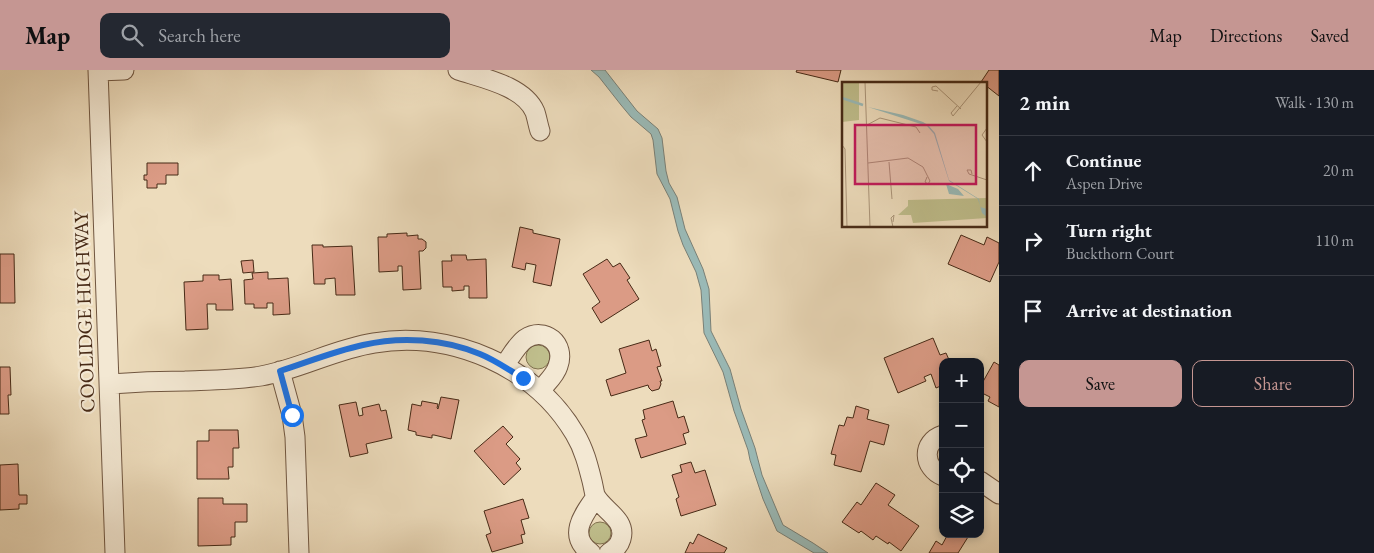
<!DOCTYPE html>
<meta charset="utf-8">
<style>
body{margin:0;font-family:"EB Garamond",serif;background:#242831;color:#f1f3f6}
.controls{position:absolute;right:15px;bottom:15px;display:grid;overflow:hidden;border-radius:10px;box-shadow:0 2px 8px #0003}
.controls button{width:45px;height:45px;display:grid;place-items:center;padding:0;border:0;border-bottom:1px solid #363941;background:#171b24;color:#f1f3f6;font:25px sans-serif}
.stop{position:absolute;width:15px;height:15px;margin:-11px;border:4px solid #1a73e8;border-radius:50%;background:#fff}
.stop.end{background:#1a73e8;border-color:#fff;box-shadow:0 1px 5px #0008}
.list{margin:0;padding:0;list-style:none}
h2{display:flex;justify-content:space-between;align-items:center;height:65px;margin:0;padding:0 20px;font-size:21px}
h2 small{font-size:16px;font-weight:400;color:#9ea1a6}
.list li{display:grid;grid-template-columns:32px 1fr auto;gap:15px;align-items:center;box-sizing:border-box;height:70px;padding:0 20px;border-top:1px solid #363941}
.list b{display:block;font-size:19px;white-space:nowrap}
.list p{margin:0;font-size:16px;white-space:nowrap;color:#9ea1a6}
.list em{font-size:16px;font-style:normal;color:#9ea1a6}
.actions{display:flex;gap:10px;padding:15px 20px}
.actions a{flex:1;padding:11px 0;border:1px solid #c59692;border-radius:10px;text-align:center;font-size:18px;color:#c59692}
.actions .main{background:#c59692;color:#111}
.icon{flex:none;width:28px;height:28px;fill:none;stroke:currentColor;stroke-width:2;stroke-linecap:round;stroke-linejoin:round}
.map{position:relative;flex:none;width:999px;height:483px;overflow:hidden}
header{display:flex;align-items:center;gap:30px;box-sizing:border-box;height:70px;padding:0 25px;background:#c59692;color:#111}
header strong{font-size:24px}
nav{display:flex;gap:28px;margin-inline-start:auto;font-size:18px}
.search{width:350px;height:45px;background:#242831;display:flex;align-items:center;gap:12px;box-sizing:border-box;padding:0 18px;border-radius:10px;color:#9ea1a6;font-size:19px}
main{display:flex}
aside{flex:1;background:#171b24}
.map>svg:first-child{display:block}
</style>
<header>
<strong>Map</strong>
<div class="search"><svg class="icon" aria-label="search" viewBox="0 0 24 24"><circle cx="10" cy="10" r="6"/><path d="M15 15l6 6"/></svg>Search here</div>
<nav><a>Map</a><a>Directions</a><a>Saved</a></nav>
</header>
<main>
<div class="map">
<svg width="999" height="483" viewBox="0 0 999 483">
<rect width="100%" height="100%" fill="#eddcbc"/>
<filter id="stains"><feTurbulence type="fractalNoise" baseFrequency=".004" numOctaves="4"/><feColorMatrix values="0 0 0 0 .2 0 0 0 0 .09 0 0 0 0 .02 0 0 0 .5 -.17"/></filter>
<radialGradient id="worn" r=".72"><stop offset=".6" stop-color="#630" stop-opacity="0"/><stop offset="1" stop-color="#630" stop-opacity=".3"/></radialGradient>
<path fill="#bfbe8c" stroke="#837451" d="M526 287a12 12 0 1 1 24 0a12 12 0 1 1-24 0Z
M589 463a11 11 0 1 1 22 0a11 11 0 1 1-22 0Z"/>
<path fill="#9abab7" stroke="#798077" d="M591,0h14l32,41 21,18 4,9 4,33 3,12 8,14 8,32 18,40 6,20 2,42 19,38 11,40 14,39 7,27 21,50 30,18 15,10h-14l-37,-22 -14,-32 -13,-39 -2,-10 -14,-39 -11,-39 -19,-39 -3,-43 -5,-18 -13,-27 -5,-14 -8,-32 -13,-25 -4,-34 -2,-6 -20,-17 -10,-12 -22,-28z"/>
<path fill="#db9b85" stroke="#472a16" d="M797,0h44l-3,12 -42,-10z
M989,0h10v26l-14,-11v-1l-4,-2z
M147,93h31v12h-12v9h-9v4h-10v-8h-3v-5h3z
M520,157l13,3v3l27,6 -9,47 -18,-4 3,-17 -10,-2 -1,7 -13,-3z
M407,163v3l11,-1v4h4l4,3v6l-3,3h-4l2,38 -18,1 -1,-24h-4v5l-19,1 -1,-35h9v-3z
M961,165l23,10 3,-8 12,6v19l-9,20 -42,-18z
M312,175h11v2l29,-1 3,49h-19l-1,-17 -10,1v5h-11z
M0,184h14l1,49h-15z
M451,185h15l1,5 19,-1 1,39h-18v-12h-5v4l-12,1v-4h-9l-1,-26h10z
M607,189l6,8 7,-4 10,15 -3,2 12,19 -38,24 -9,-15 8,-6 -17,-28z
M253,190l1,12 -11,1 -2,-12z
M268,202v7l20,-1 2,36 -17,1v-12h-6v5h-13v-4h-9l-1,-24 9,-1 -1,-6z
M203,205h16v5l12,-1 2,31h-17v-6h-9l1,25 -22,1 -2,-48 19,-1z
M933,268l7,17 6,-2 4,9h-7v23l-7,3 -5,-14 -7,3 2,4 -28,12 -14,-35z
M649,270l3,11 4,-2 5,17 -4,1 5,14h-2l1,3 -2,5 -7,2 -3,-3 -1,-3 -37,11 -5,-16 20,-7 -7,-24z
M994,292l5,3v42l-11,-6 2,-4 -10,-5v-5z
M0,297h10l1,28h-3l1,19h-9z
M441,327l18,3 -8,39 -17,-4h-2v3l-16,-3v-3l-8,-2 4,-26 9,2 1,-5 16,3 -1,4 1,1z
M673,331l5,17 6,-2 5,16 -6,2 3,10 -45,14 -6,-19 12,-3 -5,-16 3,-1 -2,-9z
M356,332l3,14 4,-1 -1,-7 17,-4 2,7 5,-1 6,28 -26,6 2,9 -18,4 -11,-52z
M856,336l13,4 -2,9 22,6 -5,20 -14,-4 -9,31 -27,-7 2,-10 -5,-1 8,-29 5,1 3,-9 6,1z
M503,356l10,11 -7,7 14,15 -4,4 5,6 -17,16 -30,-34z
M209,360h29l1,18h-6v19h-5l1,12h-32v-38h12z
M691,392l4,11 10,-3 11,35 -35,11 -5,-17 3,-2 -7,-22 10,-3 -2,-7z
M18,394l1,31h8v9h-8v5l-19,1v-45z
M876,413l19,12 -7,10 31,21 -18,25 -12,-9 -1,2 -12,-8 -3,4 -12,-9 -2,2 -17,-11 15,-20 4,3z
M198,428h25v6h24v18h-12v15h-4v8l-33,1z
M523,429l6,19 -8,2 4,14 -4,1 2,8 -31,9 -6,-17 5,-2 -7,-22z
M698,464l29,14 -3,5h-39l5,-11 3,2z
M948,464h16l4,3 -10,16h-29l7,-12 6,4z"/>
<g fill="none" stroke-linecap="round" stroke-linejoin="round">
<g stroke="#705640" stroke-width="21">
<path id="minor" d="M98,0l17,483
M458,0c24,8 66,16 77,42 2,6 3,13 5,19
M98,1l26,-1
M504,296c6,-8 12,-20 21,-27 20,-13 41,5 33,27 -3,10 -12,17 -18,25
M280,301l12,44 3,22 4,116
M110,314c25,-2 50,-3 75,-3 26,-1 51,-1 76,-5 39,-7 74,-27 113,-33 77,-13 161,23 201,91 9,15 13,31 17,47 1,4 2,10 3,14 7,15 32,24 26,44 -2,7 -6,10 -12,14
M943,365c-22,7 -20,33 0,41
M980,411l19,13
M591,483c-24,-17 -8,-38 5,-56"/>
</g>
<use href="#minor" stroke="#f3e8d3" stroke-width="19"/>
</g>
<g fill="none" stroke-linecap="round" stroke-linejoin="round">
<path stroke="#1a73e8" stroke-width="6" d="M292,345l-12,-44c28,-9 55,-20 83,-26 38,-9 81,-6 117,9 15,6 29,16 43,24"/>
</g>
<g text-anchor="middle" stroke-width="4.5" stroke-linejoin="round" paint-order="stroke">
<g font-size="20" fill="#472a16" stroke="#f3e8d3">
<text transform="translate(84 242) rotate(-92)" y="7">COOLIDGE HIGHWAY</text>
</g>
</g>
<g transform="translate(842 12)">
<rect width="145" height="145" fill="#eddcbc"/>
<path d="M0,0h17v38l-17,2zM145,116v20l-74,5 -2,-8h-13l10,-9v-6z" fill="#bfbe8c"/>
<path d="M26,25l35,8 20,7 5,3 7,8 14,47 30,19 1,8 7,2v8l-5,-4 -4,-14 -29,-18 -15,-47 -7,-8zM104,102l12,5 6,7 -15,-2z" fill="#9abab7"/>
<path fill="none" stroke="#9abab7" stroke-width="2.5" d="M0,16l21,7"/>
<path fill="none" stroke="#ab957a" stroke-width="1" d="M23,0l5,145M96,9l-6,-1v-3l4,-1 25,23M115,24l-6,7 2,3 28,-34M25,43l13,-7 36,9 4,6M145,46l-5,7 5,7M0,63l3,4 2,78M47,80l3,37M26,81l40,-5 15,9 7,14 -2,3 -3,-2 2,-5M130,92l-1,-4h-4l2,4 18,6M51,145l-2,-9 3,-3 -1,7"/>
<path fill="#c2185b" fill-opacity="0.15" stroke="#c2185b" stroke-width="2.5" d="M13,43h121v59h-121z"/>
<rect width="145" height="145" fill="none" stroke="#472a16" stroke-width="2.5"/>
</g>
<rect width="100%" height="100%" filter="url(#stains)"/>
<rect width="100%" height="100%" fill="url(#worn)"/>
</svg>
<div class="controls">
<button>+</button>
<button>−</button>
<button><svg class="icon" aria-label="locate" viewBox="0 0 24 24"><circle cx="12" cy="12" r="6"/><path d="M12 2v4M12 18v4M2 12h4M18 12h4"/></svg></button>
<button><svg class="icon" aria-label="layers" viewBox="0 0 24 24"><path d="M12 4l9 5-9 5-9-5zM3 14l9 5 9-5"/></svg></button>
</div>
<div class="stop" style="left:292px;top:345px"></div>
<div class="stop end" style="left:523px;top:308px"></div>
</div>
<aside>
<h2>2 min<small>Walk · 130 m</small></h2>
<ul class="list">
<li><svg class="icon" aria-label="ahead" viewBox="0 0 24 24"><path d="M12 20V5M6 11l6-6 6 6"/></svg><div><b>Continue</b><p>Aspen Drive</p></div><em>20 m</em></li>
<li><svg class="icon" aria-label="right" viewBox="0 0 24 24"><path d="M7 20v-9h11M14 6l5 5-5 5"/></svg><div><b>Turn right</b><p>Buckthorn Court</p></div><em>110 m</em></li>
<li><svg class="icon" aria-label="arrive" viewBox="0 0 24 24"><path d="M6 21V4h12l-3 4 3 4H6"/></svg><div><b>Arrive at destination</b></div></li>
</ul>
<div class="actions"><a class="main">Save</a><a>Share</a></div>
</aside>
</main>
